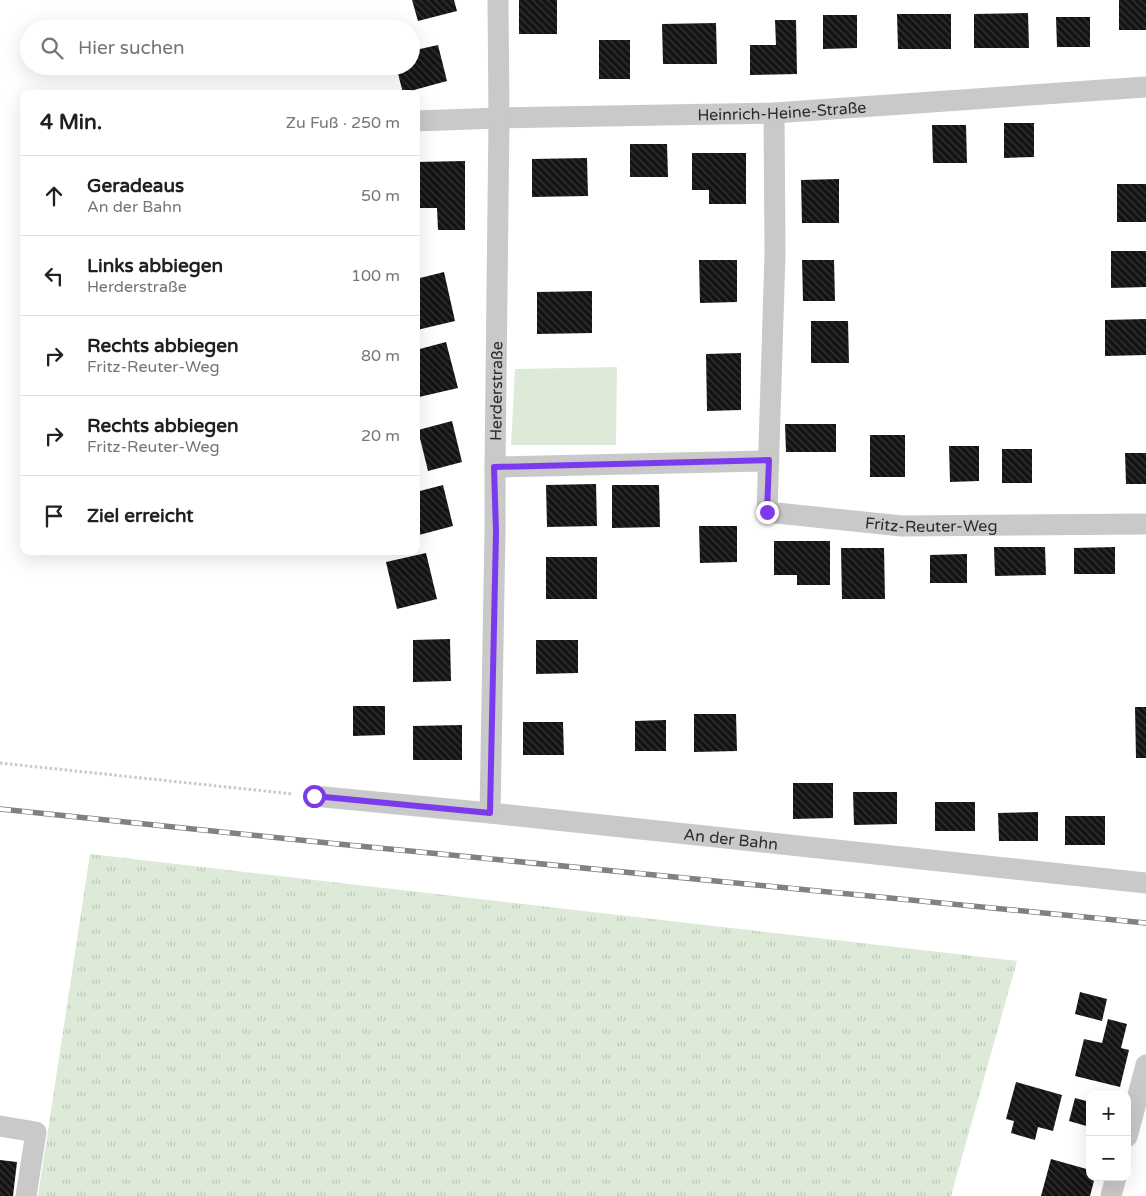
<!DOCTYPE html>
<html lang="de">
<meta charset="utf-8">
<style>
body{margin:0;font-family:"Varela Round",sans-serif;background:#f2f2f2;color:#202124}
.controls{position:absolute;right:15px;bottom:15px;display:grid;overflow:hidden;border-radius:10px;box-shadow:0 5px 20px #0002}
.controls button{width:45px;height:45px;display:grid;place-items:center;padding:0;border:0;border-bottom:1px solid #e0e0e0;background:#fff;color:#202124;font:25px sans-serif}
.stop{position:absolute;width:15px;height:15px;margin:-11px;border:4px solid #7c3aed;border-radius:50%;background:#fff}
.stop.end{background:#7c3aed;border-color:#fff;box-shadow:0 1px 5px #0008}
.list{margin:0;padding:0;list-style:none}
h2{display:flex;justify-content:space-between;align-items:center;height:65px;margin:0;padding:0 20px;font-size:21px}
h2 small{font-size:16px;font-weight:400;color:#757577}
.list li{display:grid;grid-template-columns:32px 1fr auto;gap:15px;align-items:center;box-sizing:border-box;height:80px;padding:0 20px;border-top:1px solid #e0e0e0}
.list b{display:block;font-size:19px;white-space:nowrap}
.list p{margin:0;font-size:16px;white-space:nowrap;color:#757577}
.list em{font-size:16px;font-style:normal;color:#757577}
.icon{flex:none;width:28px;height:28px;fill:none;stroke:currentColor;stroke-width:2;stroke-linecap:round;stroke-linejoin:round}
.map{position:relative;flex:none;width:1146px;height:1196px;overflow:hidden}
.search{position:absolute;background:#fff;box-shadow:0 5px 20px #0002;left:20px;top:20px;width:400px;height:55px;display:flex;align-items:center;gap:12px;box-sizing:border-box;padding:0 18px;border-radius:28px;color:#757577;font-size:19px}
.panel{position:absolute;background:#fff;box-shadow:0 5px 20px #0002;left:20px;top:90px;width:400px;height:465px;border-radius:10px}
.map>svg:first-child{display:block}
</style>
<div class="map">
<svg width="1146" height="1196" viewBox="0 0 1146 1196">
<defs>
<pattern id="grass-tufts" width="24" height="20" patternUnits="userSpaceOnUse" patternTransform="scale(1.25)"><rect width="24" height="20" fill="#deead8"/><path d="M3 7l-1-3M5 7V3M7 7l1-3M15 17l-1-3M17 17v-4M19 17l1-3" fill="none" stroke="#bfc9ba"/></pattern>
<pattern id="building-back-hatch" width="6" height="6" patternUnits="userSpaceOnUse" patternTransform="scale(1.25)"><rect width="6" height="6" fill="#131313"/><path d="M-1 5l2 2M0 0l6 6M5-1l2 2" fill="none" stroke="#363636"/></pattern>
</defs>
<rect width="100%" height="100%" fill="#fff"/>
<path fill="url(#grass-tufts)" d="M90,854l927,107 -66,235h-913z"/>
<path fill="#deead8" d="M617,367l-1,78h-105l4,-76z"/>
<path fill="url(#building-back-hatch)" d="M412,0h42l3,11 -39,10z
M519,0h38v34h-38z
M1119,0h27v30h-27z
M1028,13l1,35h-55v-34z
M897,14h54v35h-53z
M823,15h34v33l-34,1z
M1056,17h34v30h-33z
M775,20h21l1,54 -47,1v-30h26z
M716,23l1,41h-54l-1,-40z
M599,40h31v39h-31z
M438,45l9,36 -44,12 -7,-27h15v-15z
M1004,123h30v34l-30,1z
M932,125h34l1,38h-34z
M630,144h37l1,33h-38z
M692,153h54v51h-37v-14h-17z
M587,158l1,38 -56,1v-38z
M465,161v69h-27l-1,-22h-21v-46z
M839,179v44h-37l-1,-43z
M1117,184h29v38h-29z
M1111,251h35v36l-35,1z
M699,260h38v42l-37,1z
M802,260h32l1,41h-32z
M444,272l11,49 -38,9 -1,-51z
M592,291v42l-55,1v-42z
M1146,319v36l-41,1v-36z
M811,321h37l1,42h-38z
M446,342l12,46 -39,9 -3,-10v-37z
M741,353v57l-34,1 -1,-57z
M452,421l10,41 -34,9 -10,-41z
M785,424h51v28h-50z
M870,435h35v42h-35z
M949,446h30v35l-29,1z
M1002,449h30v34h-30z
M1125,453h21v31h-20z
M596,484l1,42 -50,1 -1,-42z
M443,485l10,41 -34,9 -3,-12v-31z
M612,485h47l1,42 -48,1z
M699,526h38v36l-37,1z
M774,541h56v44h-33v-10h-23z
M994,547h51l1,28 -51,1z
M1115,547v27h-41v-26z
M841,548h43l1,51h-43z
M426,553l11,46 -40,10 -11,-47z
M967,554v29h-37v-28z
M546,557h51v42h-51z
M450,639l1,42 -38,1v-42z
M536,640h42v33l-42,1z
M353,706h32v29l-32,1z
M1135,707h11v51h-10z
M694,714h42l1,37 -43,1z
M666,720v31h-31v-30z
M523,722h40l1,33h-41z
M462,725v35h-49v-34z
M793,783h40v35l-40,1z
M853,792h44v32l-43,1z
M935,802h40v29h-40z
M1038,812v29h-39l-1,-28z
M1065,816h40v29h-40z
M1080,992l27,7 -5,22 -27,-7z
M1108,1019l19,5 -6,24 8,2 -9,37 -45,-11 9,-37 18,4z
M1016,1082l46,13 -9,36 -15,-4 -3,13 -24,-7 3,-12 -8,-2z
M1075,1098l15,4v25l-21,-6z
M1051,1159l39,11v7h5l-5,19h-49z
M0,1160l17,2 -4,34h-13z"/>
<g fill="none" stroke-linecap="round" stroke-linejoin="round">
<path stroke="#c9c9c9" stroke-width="3" stroke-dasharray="2.5 2.5" stroke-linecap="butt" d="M0,763l293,31"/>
<g stroke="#c9c9c9" stroke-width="21">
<path id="s1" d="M774,113l1,141 -8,258 135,14 244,-2"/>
<path id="s2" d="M416,121l83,-3 275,-5 372,-26"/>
<path d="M495,467l274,-6"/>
<path id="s3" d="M314,796l176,17 656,70"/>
<path id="s4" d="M490,813l5,-281v-65l4,-349 -1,-118"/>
<path d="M0,1126l36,6 -10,64"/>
<path d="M1127,1137l19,-72"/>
<path d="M1111,1196l5,-19"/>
</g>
<g stroke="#818181" stroke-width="5.5">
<path id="rail" d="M0,809l338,35 808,79"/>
</g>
<use href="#rail" stroke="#fff" stroke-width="4" stroke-dasharray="11" stroke-linecap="butt"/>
</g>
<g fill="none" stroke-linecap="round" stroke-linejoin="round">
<path stroke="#7c3aed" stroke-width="6" d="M314,796l176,17 6,-281 -2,-65 275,-7 -2,52"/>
</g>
<g text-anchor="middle" stroke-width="5" stroke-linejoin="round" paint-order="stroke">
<g font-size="16" fill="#2c2c2c" stroke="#fff">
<text dy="6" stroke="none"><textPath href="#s2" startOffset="366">Heinrich-Heine-Straße</textPath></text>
<text dy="6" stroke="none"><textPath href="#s4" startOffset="422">Herderstraße</textPath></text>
<text dy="6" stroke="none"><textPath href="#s1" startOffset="564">Fritz-Reuter-Weg</textPath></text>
<text dy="6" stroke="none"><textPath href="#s3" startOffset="419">An der Bahn</textPath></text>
</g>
</g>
</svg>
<div class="controls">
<button>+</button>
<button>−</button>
</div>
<div class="stop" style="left:314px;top:796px"></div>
<div class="stop end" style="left:767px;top:512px"></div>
<div class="search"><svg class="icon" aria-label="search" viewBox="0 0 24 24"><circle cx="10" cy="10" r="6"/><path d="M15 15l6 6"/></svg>Hier suchen</div>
<section class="panel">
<h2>4 Min.<small>Zu Fuß · 250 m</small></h2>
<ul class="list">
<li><svg class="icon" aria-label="ahead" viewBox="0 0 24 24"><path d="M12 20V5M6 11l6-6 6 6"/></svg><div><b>Geradeaus</b><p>An der Bahn</p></div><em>50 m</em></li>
<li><svg class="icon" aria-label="left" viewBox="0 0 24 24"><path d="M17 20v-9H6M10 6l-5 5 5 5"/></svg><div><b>Links abbiegen</b><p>Herderstraße</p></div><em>100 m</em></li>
<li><svg class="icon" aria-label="right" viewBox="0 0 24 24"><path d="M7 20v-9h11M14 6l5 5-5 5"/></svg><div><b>Rechts abbiegen</b><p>Fritz-Reuter-Weg</p></div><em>80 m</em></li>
<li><svg class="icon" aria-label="right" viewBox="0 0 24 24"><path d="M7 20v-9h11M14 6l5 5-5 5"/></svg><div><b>Rechts abbiegen</b><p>Fritz-Reuter-Weg</p></div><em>20 m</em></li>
<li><svg class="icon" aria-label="arrive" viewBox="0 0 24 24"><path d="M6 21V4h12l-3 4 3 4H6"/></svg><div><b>Ziel erreicht</b></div></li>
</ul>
</section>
</div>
